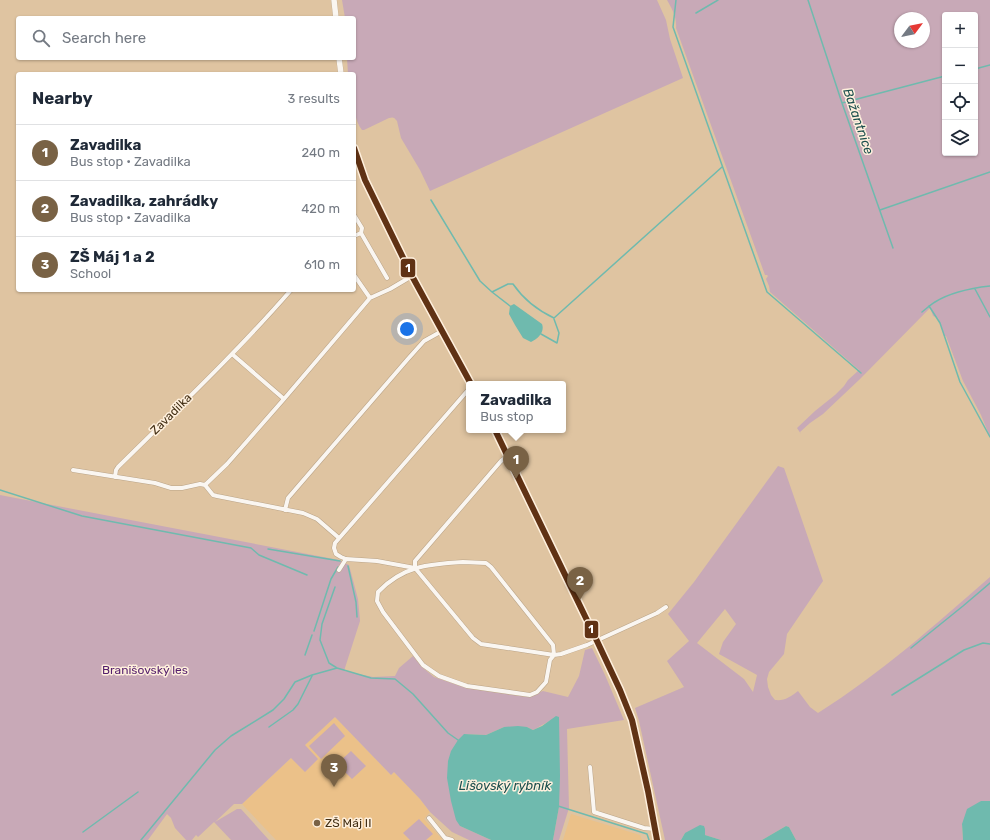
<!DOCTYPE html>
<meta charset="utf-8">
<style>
body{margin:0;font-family:Rubik,sans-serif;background:#f6f6f7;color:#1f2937}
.controls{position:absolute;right:12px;top:12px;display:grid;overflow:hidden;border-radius:4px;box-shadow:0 1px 3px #0004}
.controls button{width:36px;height:36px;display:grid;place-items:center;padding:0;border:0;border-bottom:1px solid #e0e1e3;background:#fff;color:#1f2937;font:20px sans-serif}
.compass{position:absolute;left:894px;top:12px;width:36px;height:36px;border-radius:50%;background:#fff;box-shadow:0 1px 3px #0004;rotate:58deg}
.you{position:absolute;left:407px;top:329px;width:14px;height:14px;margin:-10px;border:3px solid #fff;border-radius:50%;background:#1a73e8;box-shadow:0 0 0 6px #1a73e833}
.badge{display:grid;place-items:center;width:26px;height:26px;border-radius:50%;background:#796245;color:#fff;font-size:13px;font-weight:700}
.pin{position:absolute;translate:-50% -33px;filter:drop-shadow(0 1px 2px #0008)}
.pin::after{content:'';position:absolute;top:21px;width:14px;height:12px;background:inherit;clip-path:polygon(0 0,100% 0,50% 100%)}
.popup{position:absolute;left:466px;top:381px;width:100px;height:52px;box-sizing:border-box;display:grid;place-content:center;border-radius:4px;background:#fff;filter:drop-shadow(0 1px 3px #0005);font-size:13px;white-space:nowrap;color:#747a83}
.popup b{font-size:15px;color:#1f2937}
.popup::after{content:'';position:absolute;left:50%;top:100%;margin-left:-8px;border:8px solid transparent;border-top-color:#fff}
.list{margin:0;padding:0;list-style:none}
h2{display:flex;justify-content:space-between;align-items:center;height:52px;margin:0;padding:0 16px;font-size:17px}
h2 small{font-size:13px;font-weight:400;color:#747a83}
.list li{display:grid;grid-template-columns:26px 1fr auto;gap:12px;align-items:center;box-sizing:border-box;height:56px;padding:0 16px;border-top:1px solid #e0e1e3}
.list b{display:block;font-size:15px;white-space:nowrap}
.list p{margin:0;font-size:13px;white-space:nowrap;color:#747a83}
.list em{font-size:13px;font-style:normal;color:#747a83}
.icon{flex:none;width:22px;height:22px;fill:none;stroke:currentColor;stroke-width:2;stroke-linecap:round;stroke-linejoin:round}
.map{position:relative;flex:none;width:990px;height:840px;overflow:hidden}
.search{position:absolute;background:#fff;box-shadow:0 1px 3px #0004;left:16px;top:16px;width:340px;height:44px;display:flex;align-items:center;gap:10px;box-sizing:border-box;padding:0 14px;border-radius:4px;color:#747a83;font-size:15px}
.panel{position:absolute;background:#fff;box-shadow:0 1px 3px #0004;left:16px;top:72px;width:340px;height:220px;border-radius:4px}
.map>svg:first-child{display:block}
</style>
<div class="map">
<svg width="990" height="840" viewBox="0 0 990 840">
<rect width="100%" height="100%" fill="#dfc4a1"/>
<path fill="#ebc189" d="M335,717l56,58 3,-3 26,27 10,13 -6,7 18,20 -2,1h-164l-34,-36z
M571,814l69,21 2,5h-79z"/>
<path fill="#c8a9b7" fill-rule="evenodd" d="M342,0h315l9,20 4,19 13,39 -253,113 -10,-21 -19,-32 -4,-17c-3,-4 -4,-4 -8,-3l-25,12h-2c-11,-14 -8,-39 -8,-56h-6l-1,-16h7v-40h-9z
M667,0h323v437l-9,-22 -18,-34 -17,-45h-2l-2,-8 -4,-10 -5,-2 -2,-6v-3l-71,72 -37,35 -13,9 -10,9 1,2 -4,-6 18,-17 20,-16 9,-9 4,-6 11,-10 -89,-78 -1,-6 -3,-7 2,-3 -1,-1h-2l-89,-247c1,-11 -4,-19 -9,-28zM945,15h30v138h-30zM900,18h24v24h-24z
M778,466l6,2 39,113 -36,53 -3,20 -15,18 -2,7 1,8 3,8 4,5c10,1 15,-3 23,-9l12,16 8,6c62,-39 117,-88 172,-136v224h-9l-19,24 1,15h-167l-7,-13 -3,-1 -24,14h-41l-16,-5 -20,-2 -4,7h-16l-26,-119 -4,-13 49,-21 -17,-26 22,-20 -21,-27 26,-32zM725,609l11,15 -13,18 -4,12 38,21 -4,17 -9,-13 -47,-36z
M0,495l339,65 10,5 9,34 2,22 -16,50 29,6 22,-1 4,-8 14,-12 9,11 12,10 32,11 61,9 16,-6 25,6 11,-21 6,-26 7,-2 13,27 19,45 -57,9 2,79 -10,32h-6l6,-33v-89c-10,2 -16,7 -26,12l-6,-3h-23l-18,8 -22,-1 -4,92 31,14h-22l-17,-8 -22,-20 -10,-13 -26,-27 -3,3 -56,-58 -30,28 13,14 -13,13 -14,-14 -49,46h-8l-19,18 22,-13h4l28,31h-38l-17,-18 -16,15 -2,-2 -4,5h-6l-11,-12 -4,-10 -4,-4 -19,26h-148z
M334,723l11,13 -24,23 -12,-13z
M351,751l15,15 -14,13 -15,-15z
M419,819l14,15 -7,6h-16l-7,-7z"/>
<path fill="#6fbaae" d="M514,304l28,20c3,8 -4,15 -11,18l-8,-4 -8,-13 -6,-11 1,-8z
M556,716l3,1 1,59 -1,31 -6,33h-62l-31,-14 -4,-6 -5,-19 -4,-23 1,-17 3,-10 7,-11 6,-6 22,1 18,-8 14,-1 9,1 6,3 9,-4z
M981,801h9v39h-27l-1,-16 5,-15z
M700,825l4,1 1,3v6l16,5h-40l4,-7z
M786,826l3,1 7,13h-34z"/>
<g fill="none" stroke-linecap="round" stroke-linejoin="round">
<path stroke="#6fbaae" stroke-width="1.5" d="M676,0l-3,27 94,265 94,81
M808,0l34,103 51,145
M696,13l22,-13
M975,69l15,-4
M842,103l103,-27
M431,200l49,81 12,11 16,-8h5c11,16 24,26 41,34l168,-151
M880,210l110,-38
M975,289l15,28
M492,292l18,14
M929,306l11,17 20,59 30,55
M922,312c4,-3 8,-7 13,-10 16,-10 37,-14 55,-16
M541,334l16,9 2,-10 -5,-14
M0,490l82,26 169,32 8,7 48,20
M268,549l72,12
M348,566l8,36 1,15
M335,587l-13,37 -2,16 9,23 8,5
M314,631l17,-52 7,-12
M911,648l52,-42 27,-23
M305,655l7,-20
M892,695l72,-45 19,-7 7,1
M269,727l24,-17 5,-6 14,-28
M558,806l89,28 2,6
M83,832l55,-40
M141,840l74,-90 16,-14 42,-26 11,-11 11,-17 17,-7 25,-7 34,10 24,1 18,15 35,39 10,7"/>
<g stroke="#baa488" stroke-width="5">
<path id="street" d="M354,215l8,13 -1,5 26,45
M354,236l7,-3
M354,275l16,23
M232,354l52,45
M469,389l-134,154 -1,5 2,6 5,3 5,2 31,2 38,7 58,70 8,6 73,11 7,-1 26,-9 70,-32 9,-6
M73,470l82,13 16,5h11l18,-4 5,1 8,10 4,1 86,17 14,6 22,19
M115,477l1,-7 2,-3c59,-58 119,-115 173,-177
M205,485l22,-21 57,-65 86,-101 20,-9 22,-13
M285,510l3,-12 119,-138 17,-19 18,-10
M463,562l23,1 5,4 62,78 1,10 -4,5 -4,22 -9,10 -7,3 -63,-9 -28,-10 -16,-11 -40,-53 -6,-11 1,-9c25,-26 50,-28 85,-30z
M415,568v-7l86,-100 7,-5
M339,570l7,-11
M590,767l4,45 50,16 10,1
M429,818l16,20 7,2"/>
</g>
<g stroke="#baa488" stroke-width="6">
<path id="secondary" d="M334,0l2,18
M339,58l2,16
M354,148l11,32 19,39 28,57 59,108
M495,430l102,211 23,49 12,30 16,71 9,49"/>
</g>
<use href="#street" stroke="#faf6f1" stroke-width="4"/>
<use href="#secondary" stroke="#faf6f1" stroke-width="5.5"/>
<g stroke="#fff0dd" stroke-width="9">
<path id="bus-1" d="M354,148l11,32 47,96 59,108
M495,430l102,211 23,49 12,30 16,71 9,49"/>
</g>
<use href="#bus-1" stroke="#603214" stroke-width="6"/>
</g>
<circle fill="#796245" stroke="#fff0dd" stroke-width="1.5" cx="317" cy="823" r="4"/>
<g text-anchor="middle" stroke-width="3" stroke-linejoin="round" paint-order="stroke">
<g font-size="12" fill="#422e13" stroke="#fff0dd">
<text transform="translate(171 414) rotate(-45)" y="4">Zavadilka</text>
</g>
<g font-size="12" fill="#541e6c" stroke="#fff0dd">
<text x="145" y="674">Branišovský les</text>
</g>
<g font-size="12" fill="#422e13" stroke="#fff0dd" text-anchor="start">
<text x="325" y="827">ZŠ Máj II</text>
</g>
<g font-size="13" font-style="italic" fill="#1b4e4d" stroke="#fff0dd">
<text transform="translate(859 121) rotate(71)" y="5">Bažantnice</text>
<text x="505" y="790">Lišovský rybník</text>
</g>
</g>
<g stroke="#fff0dd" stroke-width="1.5">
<rect x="400" y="258" width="16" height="20" rx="4" fill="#603214"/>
<rect x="584" y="620" width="15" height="19" rx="4" fill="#603214"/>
</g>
<g font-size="11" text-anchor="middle" font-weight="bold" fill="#fff">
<text x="408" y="272">1</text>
<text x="591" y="633">1</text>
</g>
</svg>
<div class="controls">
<button>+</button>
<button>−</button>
<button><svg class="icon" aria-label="locate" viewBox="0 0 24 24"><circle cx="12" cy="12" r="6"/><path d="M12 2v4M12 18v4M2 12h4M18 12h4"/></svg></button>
<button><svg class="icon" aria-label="layers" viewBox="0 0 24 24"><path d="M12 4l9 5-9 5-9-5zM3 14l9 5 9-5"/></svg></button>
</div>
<svg class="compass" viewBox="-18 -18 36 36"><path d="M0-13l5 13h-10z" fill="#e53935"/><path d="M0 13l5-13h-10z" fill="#747a83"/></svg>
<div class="you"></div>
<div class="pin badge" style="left:516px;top:479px">1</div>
<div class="popup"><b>Zavadilka</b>Bus stop</div>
<div class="pin badge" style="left:580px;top:600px">2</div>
<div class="pin badge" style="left:334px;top:787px">3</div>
<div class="search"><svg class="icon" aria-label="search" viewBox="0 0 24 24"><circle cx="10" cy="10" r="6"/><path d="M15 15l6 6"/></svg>Search here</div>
<section class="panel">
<h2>Nearby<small>3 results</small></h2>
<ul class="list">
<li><span class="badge">1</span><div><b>Zavadilka</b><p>Bus stop · Zavadilka</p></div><em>240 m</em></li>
<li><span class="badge">2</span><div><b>Zavadilka, zahrádky</b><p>Bus stop · Zavadilka</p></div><em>420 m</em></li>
<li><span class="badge">3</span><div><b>ZŠ Máj 1 a 2</b><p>School</p></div><em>610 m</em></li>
</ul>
</section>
</div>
